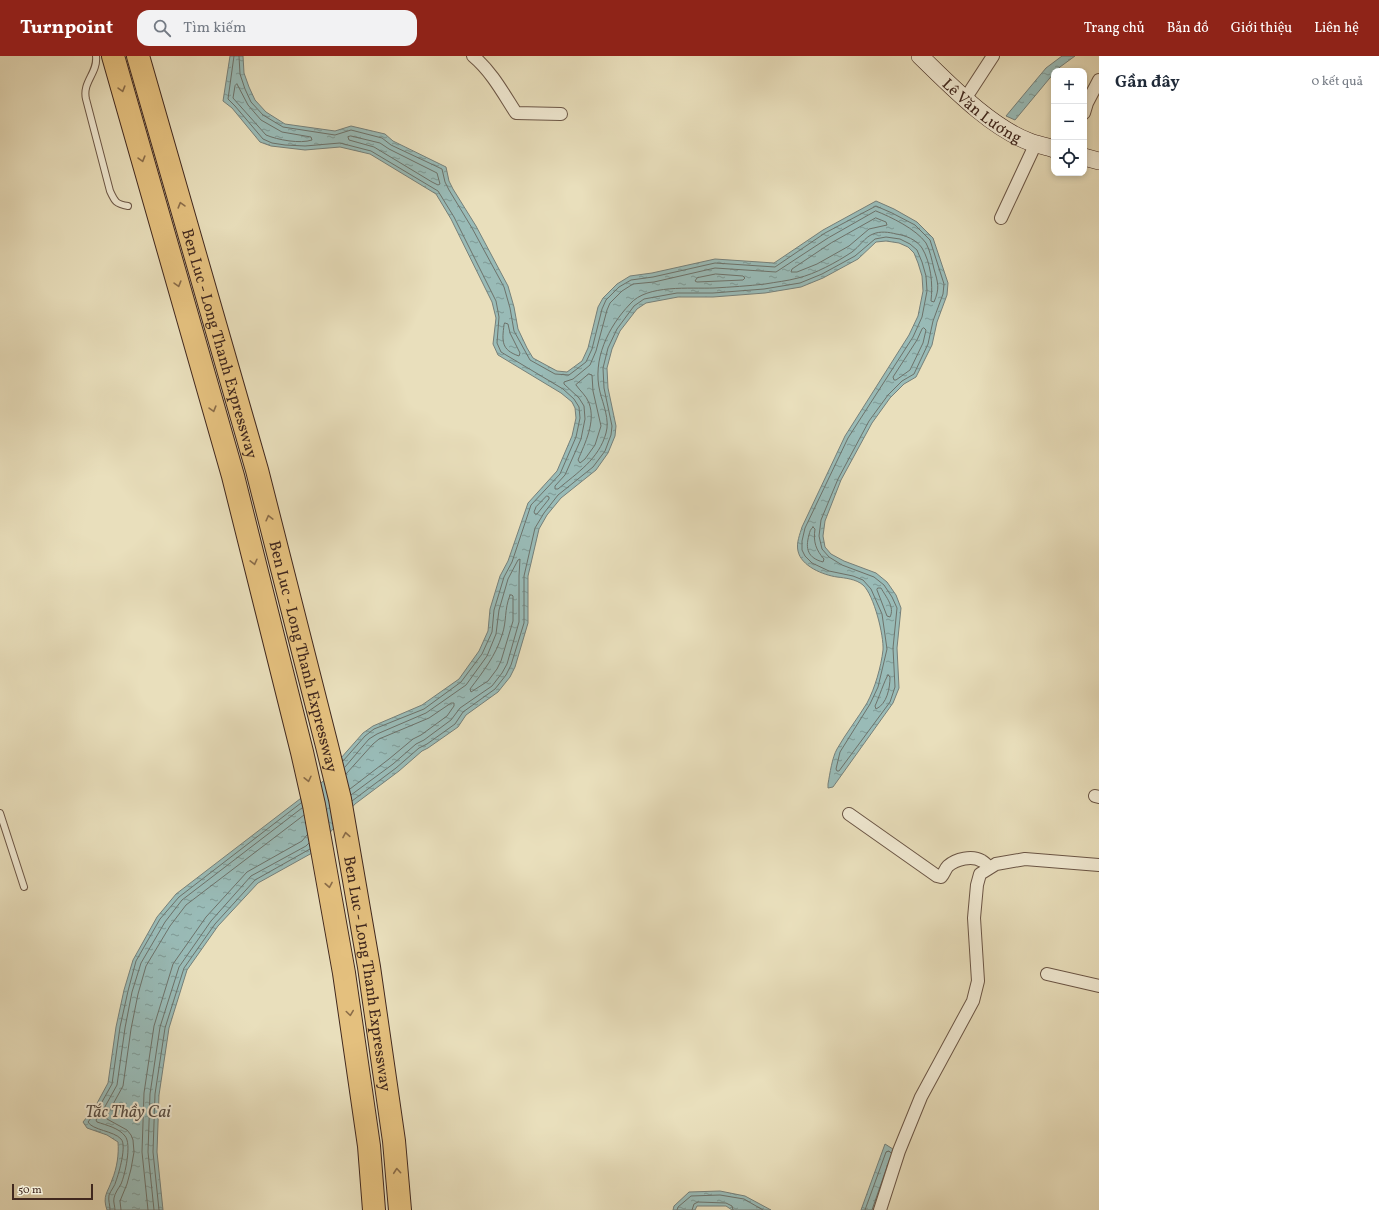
<!DOCTYPE html>
<html lang="vi">
<meta charset="utf-8">
<style>
body{margin:0;font-family:Vollkorn,serif;background:#f2f2f3;color:#1f2937}
.controls{position:absolute;right:12px;top:12px;display:grid;overflow:hidden;border-radius:8px;box-shadow:0 2px 6px #0003}
.controls button{width:36px;height:36px;display:grid;place-items:center;padding:0;border:0;border-bottom:1px solid #e0e1e3;background:#fff;color:#1f2937;font:20px sans-serif}
.scale{position:absolute;left:12px;bottom:10px;width:81px;box-sizing:border-box;padding-left:4px;border:2px solid #41281e;border-top:0;font-size:11px;line-height:14px;white-space:nowrap;color:#41281e;-webkit-text-stroke:3px #f1ead3;paint-order:stroke}
.list{margin:0;padding:0;list-style:none}
h2{display:flex;justify-content:space-between;align-items:center;height:52px;margin:0;padding:0 16px;font-size:17px}
h2 small{font-size:13px;font-weight:400;color:#747a83}
.icon{flex:none;width:22px;height:22px;fill:none;stroke:currentColor;stroke-width:2;stroke-linecap:round;stroke-linejoin:round}
.map{position:relative;flex:none;width:1099px;height:1154px;overflow:hidden}
header{display:flex;align-items:center;gap:24px;box-sizing:border-box;height:56px;padding:0 20px;background:#8f2418;color:#fff}
header strong{font-size:19px}
nav{display:flex;gap:22px;margin-inline-start:auto;font-size:14px}
.search{width:280px;height:36px;background:#f2f2f3;display:flex;align-items:center;gap:10px;box-sizing:border-box;padding:0 14px;border-radius:12px;color:#747a83;font-size:15px}
main{display:flex}
aside{flex:1;background:#fff}
.map>svg:first-child{display:block}
</style>
<header>
<strong>Turnpoint</strong>
<div class="search"><svg class="icon" aria-label="search" viewBox="0 0 24 24"><circle cx="10" cy="10" r="6"/><path d="M15 15l6 6"/></svg>Tìm kiếm</div>
<nav><a>Trang chủ</a><a>Bản đồ</a><a>Giới thiệu</a><a>Liên hệ</a></nav>
</header>
<main>
<div class="map">
<svg width="1099" height="1154" viewBox="0 0 1099 1154">
<defs>
<pattern id="water-ripples" width="26" height="14" patternUnits="userSpaceOnUse"><rect width="26" height="14" fill="#99bbb7"/><path d="M2 4q2-2 4 0t4 0M15 11q2-2 4 0t4 0" fill="none" stroke="#7e9894"/></pattern>
</defs>
<rect width="100%" height="100%" fill="#e9dfbc"/>
<filter id="stains"><feTurbulence type="fractalNoise" baseFrequency=".005" numOctaves="4"/><feColorMatrix values="0 0 0 0 .2 0 0 0 0 .09 0 0 0 0 .02 0 0 0 .5 -.17"/></filter>
<radialGradient id="worn" r=".72"><stop offset=".6" stop-color="#630" stop-opacity="0"/><stop offset="1" stop-color="#630" stop-opacity=".3"/></radialGradient>
<path fill="url(#water-ripples)" stroke="#76807a" d="M230,0h13l1,17 5,14 6,13 11,12 19,12 50,7 16,-5 34,8 8,7 53,26 3,14 4,8 23,37 32,60 6,21 4,22 9,19 6,10 24,13 10,1 15,-11 6,-13 10,-41 5,-9 14,-14 13,-8 22,-3 63,-14 59,4 49,-33 53,-29 18,8 23,13 16,16 15,45 -1,12 -10,27 -5,23 -16,32 -12,7 -14,14 -18,25 -31,57 -16,41 -2,15 2,11 6,7 13,7 32,12 11,9 9,13 5,13 -4,40 2,40 -6,15 -60,84 -5,1v-4c2,-11 4,-26 9,-35 9,-16 21,-31 30,-46 8,-15 14,-36 16,-53 1,-14 -9,-55 -20,-65 -7,-6 -18,-7 -26,-8 -14,-2 -36,-11 -39,-26 -2,-8 2,-17 4,-24l43,-91 64,-101 9,-19 5,-25 -1,-15 -4,-13 -4,-10 -6,-6 -9,-4 -13,-2 -10,1 -18,17 -35,19 -22,9 -36,6 -52,4h-35l-32,6 -9,6 -17,22 -8,18 -5,19 1,20 8,38 -1,10 -7,17 -12,17 -35,28 -14,17 -8,14 -11,47v47l-13,44 -5,10 -12,15 -32,23 -8,12 -30,21 -6,3 -23,20 -44,33 -43,49 -54,30 -40,43 -31,44 -18,58 -10,67 -2,57 6,58h-56c-5,-14 1,-18 5,-30 5,-12 7,-26 6,-38l-11,-7 -20,-7 -4,-6 12,-15 13,-24 8,-56 8,-37 9,-30 24,-43 19,-23 150,-115 7,-12 30,-34 10,-7 49,-21 37,-26 20,-28 9,-20 2,-22 10,-33 8,-15 20,-58 29,-32 15,-35 4,-18 -1,-10 -3,-6 -11,-9 -63,-38 -5,-11 3,-26 -4,-16 -41,-83 -15,-25 -66,-40 -30,-7 -35,3 -34,-4 -11,-4 -28,-34 -9,-7z
M1062,0h13l-15,11 -4,4h-2v2l-39,47 -9,-4 40,-48z
M885,1088l11,7 -20,59h-15z
M720,1135l25,5 26,14h-39l-6,-4h-29l-2,4h-22l1,-4 15,-14z"/>
<g fill="none" stroke-linecap="round" stroke-linejoin="round">
<path stroke="#6d726a" stroke-width="1" d="M234,0l-6,43 7,7 28,33 9,4 13,2 20,1 35,-3 31,8 67,40 16,26 42,84 3,16 -2,26 4,9 62,37 11,10 5,8 1,11 -4,19 -16,37 -29,31 -19,57 -8,15 -10,33 -2,22 -10,22 -21,28 -37,27 -50,20 -9,7 -22,25
M239,0l1,18 5,15 6,13 12,13 20,12 52,8 16,-5 31,8 9,7 51,24 3,13 4,8 23,38 32,59 6,21 4,23 16,29 25,14 14,1 17,-13 6,-13 10,-40 4,-9 13,-13 12,-7 22,-3 62,-14 60,4 50,-34 51,-27 16,7 23,12 15,15 14,44 -1,10 -10,27 -5,23 -14,30 -12,7 -14,14 -19,26 -31,58 -17,41 -2,16 3,13 7,8 13,8 32,12 10,8 8,12 5,11 -4,40 2,39 -5,15 -51,69h-2l-1,-2 4,-17 30,-48 8,-17 9,-38 -5,-35 -11,-25 -8,-9 -10,-4 -24,-5 -17,-8 -7,-7 -3,-6v-9l3,-13 43,-90 65,-101 9,-20 5,-26 -1,-15 -4,-14 -5,-12 -7,-6 -10,-5 -14,-2 -11,2 -20,17 -33,18 -22,9 -36,6 -51,4h-36l-33,6 -10,7 -17,23 -9,19 -5,20 1,20 8,38 -1,9 -6,16 -12,16 -35,28 -14,18 -9,15 -11,48v47l-13,42 -5,10 -11,14 -32,23 -8,12 -28,20 -8,4 -23,20 -44,33
M237,28l11,21 13,15 21,12 29,5 1,3c-12,4 -34,0 -46,-5l-33,-37 2,-12z
M351,80l29,7 9,6 48,24 3,11 -2,1 -6,-3 -58,-35 -25,-7 -1,-3z
M876,155c15,6 40,18 50,32 4,7 6,18 8,26 4,14 6,19 0,33l-3,-1c2,-17 0,-38 -9,-53 -5,-8 -17,-13 -26,-14 -7,-2 -16,-3 -23,0 -8,3 -14,13 -21,18 -15,10 -37,22 -54,26 -11,3 -22,4 -33,6 -17,2 -34,3 -51,4 -24,1 -67,-4 -84,16 -22,23 -38,56 -30,88 3,12 10,28 6,41 -7,26 -29,40 -48,56h-3v-3l10,-11 16,-36 4,-20 -1,-13 -5,-8 -15,-14v-2l9,-3 17,-14 6,-14 11,-41 3,-7 12,-12 11,-7 21,-2 61,-14 61,4 52,-34z
M876,162l10,4 1,3 -18,4 -20,17 -32,18 -20,8h-6l1,-3 39,-26z
M716,218l27,2 2,2 -2,2 -46,2 -2,-1 2,-3z
M505,267l3,1 2,9 10,20 -1,3c-18,-6 -17,-15 -15,-31z
M924,272l2,2 -3,13 -13,27 -14,10h-2l-1,-3 24,-37 5,-11z
M589,318l3,1 1,16 8,35 -6,19 -10,14 -5,4 -2,-3c7,-17 18,-38 11,-57 -3,-8 -9,-12 -13,-18z
M547,440l2,1v2l-12,15h-2l-1,-2 2,-5z
M813,471l2,2c-2,13 1,21 9,30l-1,3c-15,-4 -18,-13 -14,-27 1,-4 1,-5 4,-8z
M878,532h3c5,9 14,19 9,29l-3,-1 -10,-26z
M510,539h2l1,1v25l-12,40 -4,8 -9,12 -17,11 -1,-3c13,-17 26,-34 32,-54 5,-14 2,-25 8,-40z
M888,619l2,2c0,11 -3,27 -14,32l-1,-3c3,-6 10,-27 13,-31z
M345,711l24,-28 8,-5 49,-21 40,-28 21,-29 9,-22 3,-24 9,-31 10,-19 2,-1 -1,17v46l-12,42 -5,9 -10,13 -32,22 -9,12 -27,20 -8,4 -23,20 -42,31
M346,718l27,-30 6,-5 50,-21 22,-15h3v3l-7,10 -26,19 -8,4 -24,20 -39,30
M110,1154c0,-6 -2,-9 -1,-15 2,-5 6,-9 7,-14 3,-8 11,-36 5,-42 -7,-8 -29,-9 -33,-17l10,-13 14,-25 8,-57 8,-36 8,-30 24,-42 19,-22 122,-94
M115,1154c0,-4 -2,-8 -1,-12 1,-5 4,-9 7,-14 4,-9 11,-40 4,-48 -6,-8 -19,-11 -28,-14l-1,-2 6,-8 15,-27 8,-57 7,-36 9,-29 24,-41 17,-22 120,-92
M121,1154l-1,-9 7,-17 4,-15 3,-17 -1,-12 -2,-5 -4,-5 -20,-11 -1,-2 17,-31 8,-57 7,-35 8,-28 24,-40 16,-21 118,-90
M148,1154l-6,-58 2,-59 10,-67 19,-62 33,-47 41,-45 55,-31 5,-6
M154,1154l-6,-58 2,-58 10,-67 19,-60 32,-46 40,-45 55,-30 3,-3
M159,1154l-6,-58 2,-58 10,-66 19,-60 31,-44 40,-44 55,-31
M677,1154l1,-3 13,-11 29,-1 24,4 19,11
M692,1154l2,-6 4,-2 28,1 6,3 1,4
M865,1154l21,-58 3,-1 2,2
M872,1154l18,-52"/>
<g stroke="#6b5646" stroke-width="8">
<path id="lane" d="M96,0c2,17 -14,26 -10,43l24,92c5,11 6,13 18,15
M0,757l24,74"/>
</g>
<g stroke="#6b5646" stroke-width="14">
<path id="street" d="M473,0c19,16 30,37 43,57l45,1
M965,43l28,-43
M1084,57l3,-10 12,-23
M1001,162l35,-75
M1095,740l4,1
M849,758l88,62 4,1c3,-3 4,-8 7,-11 8,-7 24,-11 34,-5 2,1 5,4 7,6
M1047,918l52,12
M880,1154l19,-59 22,-54 52,-96 5,-20 -4,-63 3,-33 3,-11 16,-10 29,-5 74,6"/>
</g>
<g stroke="#41281e" stroke-width="18">
<g id="secondary">
<path id="s1" d="M920,0c31,30 70,71 110,86 8,3 16,4 24,7"/>
<path d="M1084,101l15,4"/>
</g>
</g>
<g stroke="#41281e" stroke-width="24">
<g id="highway">
<path d="M113,0l120,420 69,276 12,53 30,168 25,173 5,64"/>
<path id="s2" d="M138,0l119,414 70,276 13,53 29,168 25,174 6,69"/>
</g>
</g>
<use href="#lane" stroke="#f1ead3" stroke-width="6"/>
<use href="#street" stroke="#f1ead3" stroke-width="12"/>
<use href="#secondary" stroke="#f1ead3" stroke-width="17"/>
<use href="#highway" stroke="#e4c07e" stroke-width="22"/>
</g>
<defs><path id="oneway-chevron" d="M-2-3.5L2.5 0L-2 3.5" fill="none" stroke-width="1.6" stroke-linecap="round" stroke-linejoin="round"/></defs>
<g stroke="#8a6c49">
<use href="#oneway-chevron" transform="translate(122 33) rotate(74)"/>
<use href="#oneway-chevron" transform="translate(142 103) rotate(74)"/>
<use href="#oneway-chevron" transform="translate(181 149) rotate(-106)"/>
<use href="#oneway-chevron" transform="translate(178 228) rotate(74)"/>
<use href="#oneway-chevron" transform="translate(213 353) rotate(74)"/>
<use href="#oneway-chevron" transform="translate(269 462) rotate(-104)"/>
<use href="#oneway-chevron" transform="translate(254 506) rotate(76)"/>
<use href="#oneway-chevron" transform="translate(308 723) rotate(77)"/>
<use href="#oneway-chevron" transform="translate(346 779) rotate(-100)"/>
<use href="#oneway-chevron" transform="translate(329 829) rotate(80)"/>
<use href="#oneway-chevron" transform="translate(350 957) rotate(82)"/>
<use href="#oneway-chevron" transform="translate(397 1115) rotate(-95)"/>
</g>
<g text-anchor="middle" stroke-width="4" stroke-linejoin="round" paint-order="stroke">
<g font-size="16" fill="#41281e" stroke="#f1ead3">
<text dy="6" stroke="none"><textPath href="#s1" startOffset="83">Lê Văn Lương</textPath></text>
<text dy="6" stroke="none"><textPath href="#s2" startOffset="299">Ben Luc - Long Thanh Expressway</textPath></text>
<text dy="6" stroke="none"><textPath href="#s2" startOffset="623">Ben Luc - Long Thanh Expressway</textPath></text>
<text dy="6" stroke="none"><textPath href="#s2" startOffset="947">Ben Luc - Long Thanh Expressway</textPath></text>
</g>
<g font-size="17" font-style="italic" fill="#574d44" stroke="#f1ead3">
<text x="128" y="1061">Tắc Thầy Cai</text>
</g>
</g>
<rect width="100%" height="100%" filter="url(#stains)"/>
<rect width="100%" height="100%" fill="url(#worn)"/>
</svg>
<div class="controls">
<button>+</button>
<button>−</button>
<button><svg class="icon" aria-label="locate" viewBox="0 0 24 24"><circle cx="12" cy="12" r="6"/><path d="M12 2v4M12 18v4M2 12h4M18 12h4"/></svg></button>
</div>
<div class="scale">50 m</div>
</div>
<aside>
<h2>Gần đây<small>0 kết quả</small></h2>
<ul class="list">
</ul>
</aside>
</main>
